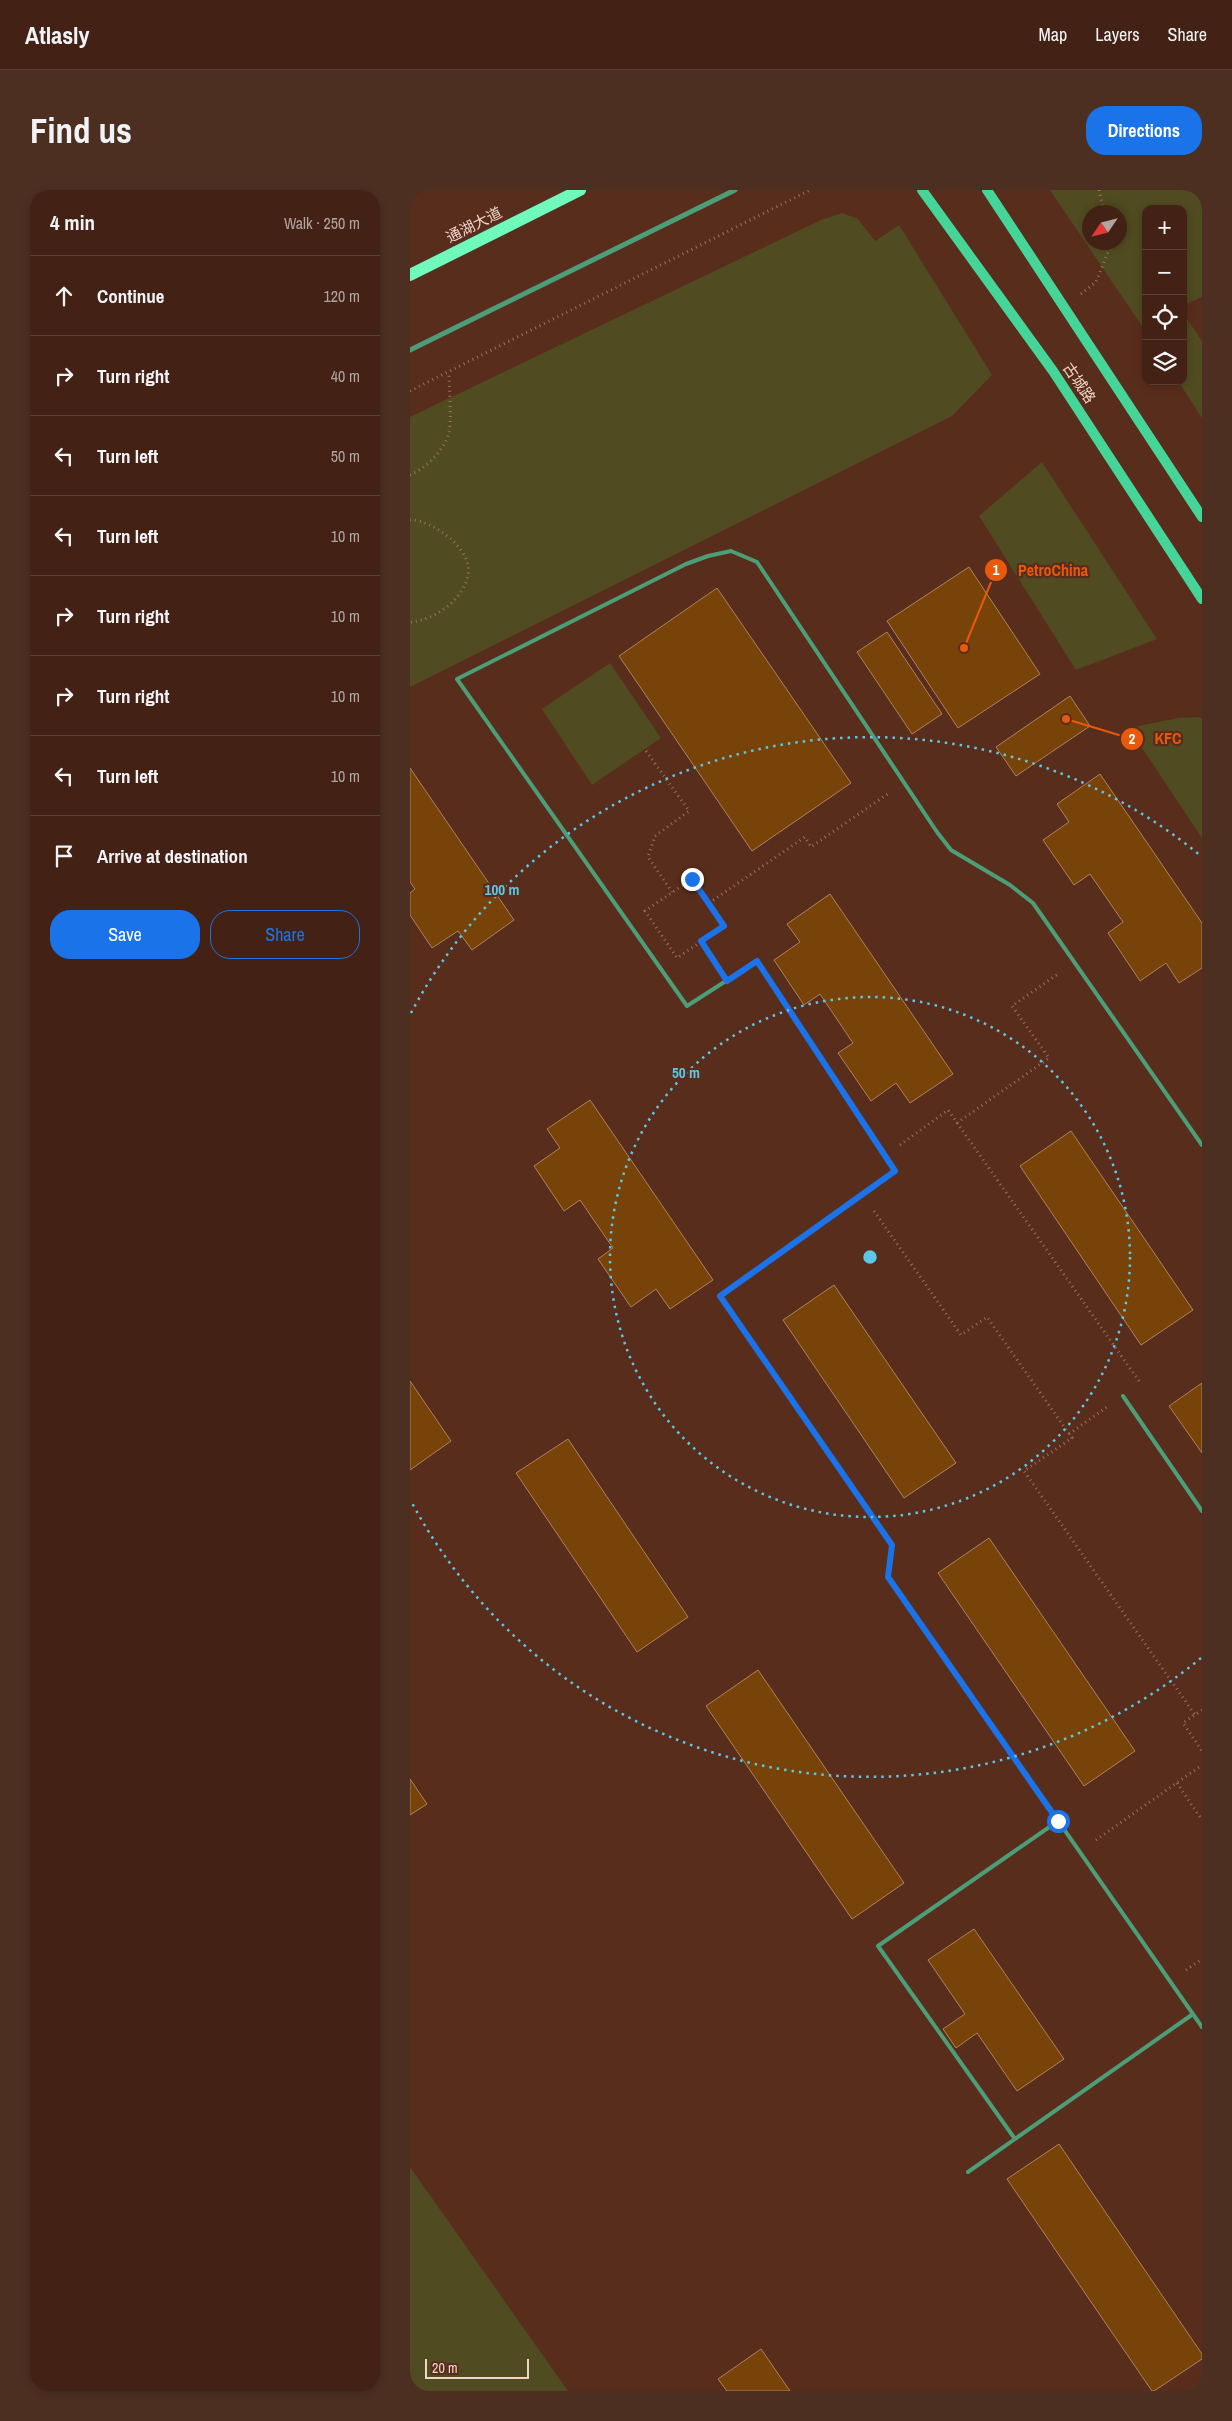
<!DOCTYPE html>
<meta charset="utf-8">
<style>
body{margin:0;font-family:"Archivo Narrow","Noto Sans SC",sans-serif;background:#4d2f22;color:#f1f3f6}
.controls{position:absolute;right:15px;top:15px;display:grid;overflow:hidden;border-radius:10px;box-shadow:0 2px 8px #0003}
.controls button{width:45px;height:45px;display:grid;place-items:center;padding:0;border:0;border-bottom:1px solid #5b3f34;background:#432215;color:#f1f3f6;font:25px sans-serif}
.compass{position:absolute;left:672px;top:15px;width:45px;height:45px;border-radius:50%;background:#432215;box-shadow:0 2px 8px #0003;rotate:235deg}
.scale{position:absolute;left:15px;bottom:12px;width:104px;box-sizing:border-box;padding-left:5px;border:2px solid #f0d4ca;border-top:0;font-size:14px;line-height:18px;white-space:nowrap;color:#f0d4ca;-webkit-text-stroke:4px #592d1c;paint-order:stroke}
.stop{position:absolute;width:15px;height:15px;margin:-11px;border:4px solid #1a73e8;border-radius:50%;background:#fff}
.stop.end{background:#1a73e8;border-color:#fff;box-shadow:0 1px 5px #0008}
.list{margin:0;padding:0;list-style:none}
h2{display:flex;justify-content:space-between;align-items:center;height:65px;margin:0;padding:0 20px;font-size:21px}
h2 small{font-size:16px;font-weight:400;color:#afa4a0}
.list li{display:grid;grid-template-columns:32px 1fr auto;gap:15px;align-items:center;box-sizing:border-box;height:80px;padding:0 20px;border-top:1px solid #5b3f34}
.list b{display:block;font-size:19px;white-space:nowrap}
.list em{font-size:16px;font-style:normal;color:#afa4a0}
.actions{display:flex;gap:10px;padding:15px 20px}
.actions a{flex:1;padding:11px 0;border:1px solid #1a73e8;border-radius:20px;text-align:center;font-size:18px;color:#1a73e8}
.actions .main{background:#1a73e8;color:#fff}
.icon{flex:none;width:28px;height:28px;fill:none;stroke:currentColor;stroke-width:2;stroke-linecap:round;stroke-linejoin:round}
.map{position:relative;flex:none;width:792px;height:2201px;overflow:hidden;border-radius:20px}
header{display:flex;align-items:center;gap:30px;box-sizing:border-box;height:70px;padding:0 25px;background:#432215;border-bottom:1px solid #5b3f34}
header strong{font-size:24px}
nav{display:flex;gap:28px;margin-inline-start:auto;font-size:18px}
.intro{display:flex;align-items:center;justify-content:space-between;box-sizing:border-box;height:120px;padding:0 30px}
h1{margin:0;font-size:35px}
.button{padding:12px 22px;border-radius:20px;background:#1a73e8;color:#fff;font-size:18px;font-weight:700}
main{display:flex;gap:30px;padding:0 30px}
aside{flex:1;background:#432215;border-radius:20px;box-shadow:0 2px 8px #0003}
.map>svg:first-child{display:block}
</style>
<header>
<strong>Atlasly</strong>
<nav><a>Map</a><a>Layers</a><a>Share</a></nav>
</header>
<div class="intro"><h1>Find us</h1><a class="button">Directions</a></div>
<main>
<aside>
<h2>4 min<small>Walk · 250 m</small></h2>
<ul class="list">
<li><svg class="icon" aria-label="ahead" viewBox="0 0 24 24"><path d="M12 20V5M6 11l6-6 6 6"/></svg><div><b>Continue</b></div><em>120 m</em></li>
<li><svg class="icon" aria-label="right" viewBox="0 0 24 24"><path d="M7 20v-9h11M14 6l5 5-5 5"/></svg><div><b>Turn right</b></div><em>40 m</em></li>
<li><svg class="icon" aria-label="left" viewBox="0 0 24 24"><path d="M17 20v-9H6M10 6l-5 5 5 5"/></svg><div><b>Turn left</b></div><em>50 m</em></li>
<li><svg class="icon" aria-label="left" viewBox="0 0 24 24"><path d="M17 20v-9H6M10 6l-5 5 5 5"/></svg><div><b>Turn left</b></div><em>10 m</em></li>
<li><svg class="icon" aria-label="right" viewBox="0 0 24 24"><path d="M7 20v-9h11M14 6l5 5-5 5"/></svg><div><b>Turn right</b></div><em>10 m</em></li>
<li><svg class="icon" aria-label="right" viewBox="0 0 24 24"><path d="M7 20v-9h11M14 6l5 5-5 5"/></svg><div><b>Turn right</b></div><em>10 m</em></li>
<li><svg class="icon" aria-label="left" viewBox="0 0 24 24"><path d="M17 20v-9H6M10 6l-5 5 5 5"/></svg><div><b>Turn left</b></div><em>10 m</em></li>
<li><svg class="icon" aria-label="arrive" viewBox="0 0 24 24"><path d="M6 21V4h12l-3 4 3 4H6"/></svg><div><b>Arrive at destination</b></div></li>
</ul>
<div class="actions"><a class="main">Save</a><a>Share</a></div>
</aside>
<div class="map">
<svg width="792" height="2201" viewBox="0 0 792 2201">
<rect width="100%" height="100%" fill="#592d1c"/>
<path fill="#514b21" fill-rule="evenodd" d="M640,0h152v107l-19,8v-96h-37v123zM680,22h30v30h-30z
M432,23l16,6 17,22 24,-16 93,150 -40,41 -542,271v-270l411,-197z
M773,123l19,28v77l-24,-37h5z
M632,272l115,177 -81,31 -97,-154z
M200,473l51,75 -69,47 -50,-76z
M789,527l3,2v119l-73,-110 49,-10z
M0,1977l158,224h-158z"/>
<path fill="#774309" stroke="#ac8360" d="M559,377l71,107 -82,54 -71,-107z
M307,398l134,195 -99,68 -133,-195z
M477,442l55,82 -30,20 -55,-82z
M660,506l20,30 -74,50 -20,-29z
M0,578l104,152 -42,30 -14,-19 -26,17 -22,-33v-22l5,-4 -5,-7z
M690,584l102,149v45l-23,15 -13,-20 -26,18 -32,-48 15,-11 -33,-48 -16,11 -31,-45 26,-18 -12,-18z
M420,704l123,180 -43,29 -14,-20 -25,18 -33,-48 15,-10 -33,-49 -16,11 -30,-45 26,-18 -13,-18z
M180,910l123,180 -43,29 -14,-20 -25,18 -33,-48 15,-11 -33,-48 -16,11 -30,-45 26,-18 -13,-19z
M661,941l122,179 -52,35 -121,-179z
M424,1095l122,178 -52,35 -121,-178z
M0,1191l41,60 -41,29z
M792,1193v70l-33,-47z
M158,1249l120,178 -51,35 -121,-179z
M579,1348l146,213 -51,35 -146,-213z
M348,1480l146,213 -52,36 -146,-213z
M0,1589l17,25 -17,11z
M564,1739l90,130 -47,32 -40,-58 -21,15 -13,-19 22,-15 -37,-54z
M649,1954l143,210v5l-48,32h-2l-145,-212z
M351,2159l29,42h-63l-9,-12z"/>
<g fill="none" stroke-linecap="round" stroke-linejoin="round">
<path stroke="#977163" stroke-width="3" stroke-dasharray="1 4" stroke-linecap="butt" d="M689,0l5,22
M671,104l15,-12 16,-40
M0,201l400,-201
M0,285c16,-7 35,-25 39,-43 3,-15 0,-44 0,-60
M0,330c20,-1 55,25 58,45 4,29 -32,56 -58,57
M236,561l43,60 -34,25 -7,21 24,35
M282,689l32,47 -47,32 -32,-47z
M299,713l96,-66 6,10 78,-54
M292,752l14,22
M547,933l92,-65 -37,-52 46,-32
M490,955l48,-35 191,271
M464,1021l87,124 26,-18 85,121 -48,33 171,244
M659,1244l38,-27
M792,1520l-19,13 19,28
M767,1593l25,37
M686,1650l106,-75
M776,1780l16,-11"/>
<path stroke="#4c9e78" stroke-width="4" d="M792,955l-169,-242 -23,-18 -59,-35 -14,-18 -180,-270 -26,-11 -23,5 -22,8 -229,115 230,327 70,-45 138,210 -175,125 172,249 -4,32 314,450
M713,1206l79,115
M605,1949l-137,-193 180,-125
M558,1982l225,-158"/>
<path stroke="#4c9e78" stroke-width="5" d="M0,160l325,-160"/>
<path stroke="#45d599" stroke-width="10" d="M512,0l131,181 149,228
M577,0l215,327"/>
<path stroke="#6ff9ba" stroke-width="12" d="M0,85l170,-85"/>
</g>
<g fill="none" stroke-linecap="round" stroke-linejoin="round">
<path stroke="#1a73e8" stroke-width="6" d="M282,689l32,47 -23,15 26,40 30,-20 138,210 -175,125 172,249 -4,32 170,244"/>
</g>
<g fill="none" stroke="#5dc7e8" stroke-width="2.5" stroke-dasharray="2.5 5">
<circle cx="460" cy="1067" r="260"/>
<path d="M791 1468A520 520 0 0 1 1 1311M1 823A520 520 0 0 1 791 666"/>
</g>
<g text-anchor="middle" stroke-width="4.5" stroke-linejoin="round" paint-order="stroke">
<g font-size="15" fill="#f0d4ca" stroke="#592d1c">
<text transform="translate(64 35) rotate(-27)" y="5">通湖大道</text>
<text transform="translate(669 193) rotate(56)" y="5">古城路</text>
</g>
</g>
<circle cx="460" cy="1067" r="8" fill="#5dc7e8" stroke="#592d1c" stroke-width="2.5"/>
<g font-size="15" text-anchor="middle" font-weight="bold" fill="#5dc7e8" stroke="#592d1c" stroke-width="4.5" stroke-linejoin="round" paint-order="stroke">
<text x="92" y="705">100 m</text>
<text x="276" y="888">50 m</text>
</g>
<path fill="none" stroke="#e8590c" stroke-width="2" d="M554 458L586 380M656 529L722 549"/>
<g fill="#e8590c" stroke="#592d1c" stroke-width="2">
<circle cx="554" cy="458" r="5"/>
<circle cx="656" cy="529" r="5"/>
<circle cx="586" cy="380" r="12"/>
<circle cx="722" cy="549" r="12"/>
</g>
<g font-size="15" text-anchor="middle" font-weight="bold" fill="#fff">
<text x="586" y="385">1</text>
<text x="722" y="554">2</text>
</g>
<g font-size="16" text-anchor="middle" font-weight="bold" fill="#e8590c" stroke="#592d1c" stroke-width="4.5" stroke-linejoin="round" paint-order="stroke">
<text x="643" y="386">PetroChina</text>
<text x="758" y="554">KFC</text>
</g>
</svg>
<div class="controls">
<button>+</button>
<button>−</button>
<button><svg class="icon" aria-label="locate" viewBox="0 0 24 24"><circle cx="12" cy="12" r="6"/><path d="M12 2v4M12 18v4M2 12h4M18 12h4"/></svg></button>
<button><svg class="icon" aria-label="layers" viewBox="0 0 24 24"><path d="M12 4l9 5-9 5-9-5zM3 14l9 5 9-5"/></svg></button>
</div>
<svg class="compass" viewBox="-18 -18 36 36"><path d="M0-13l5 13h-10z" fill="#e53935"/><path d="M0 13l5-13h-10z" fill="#afa4a0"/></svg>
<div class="scale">20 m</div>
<div class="stop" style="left:648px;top:1631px"></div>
<div class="stop end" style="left:282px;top:689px"></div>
</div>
</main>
